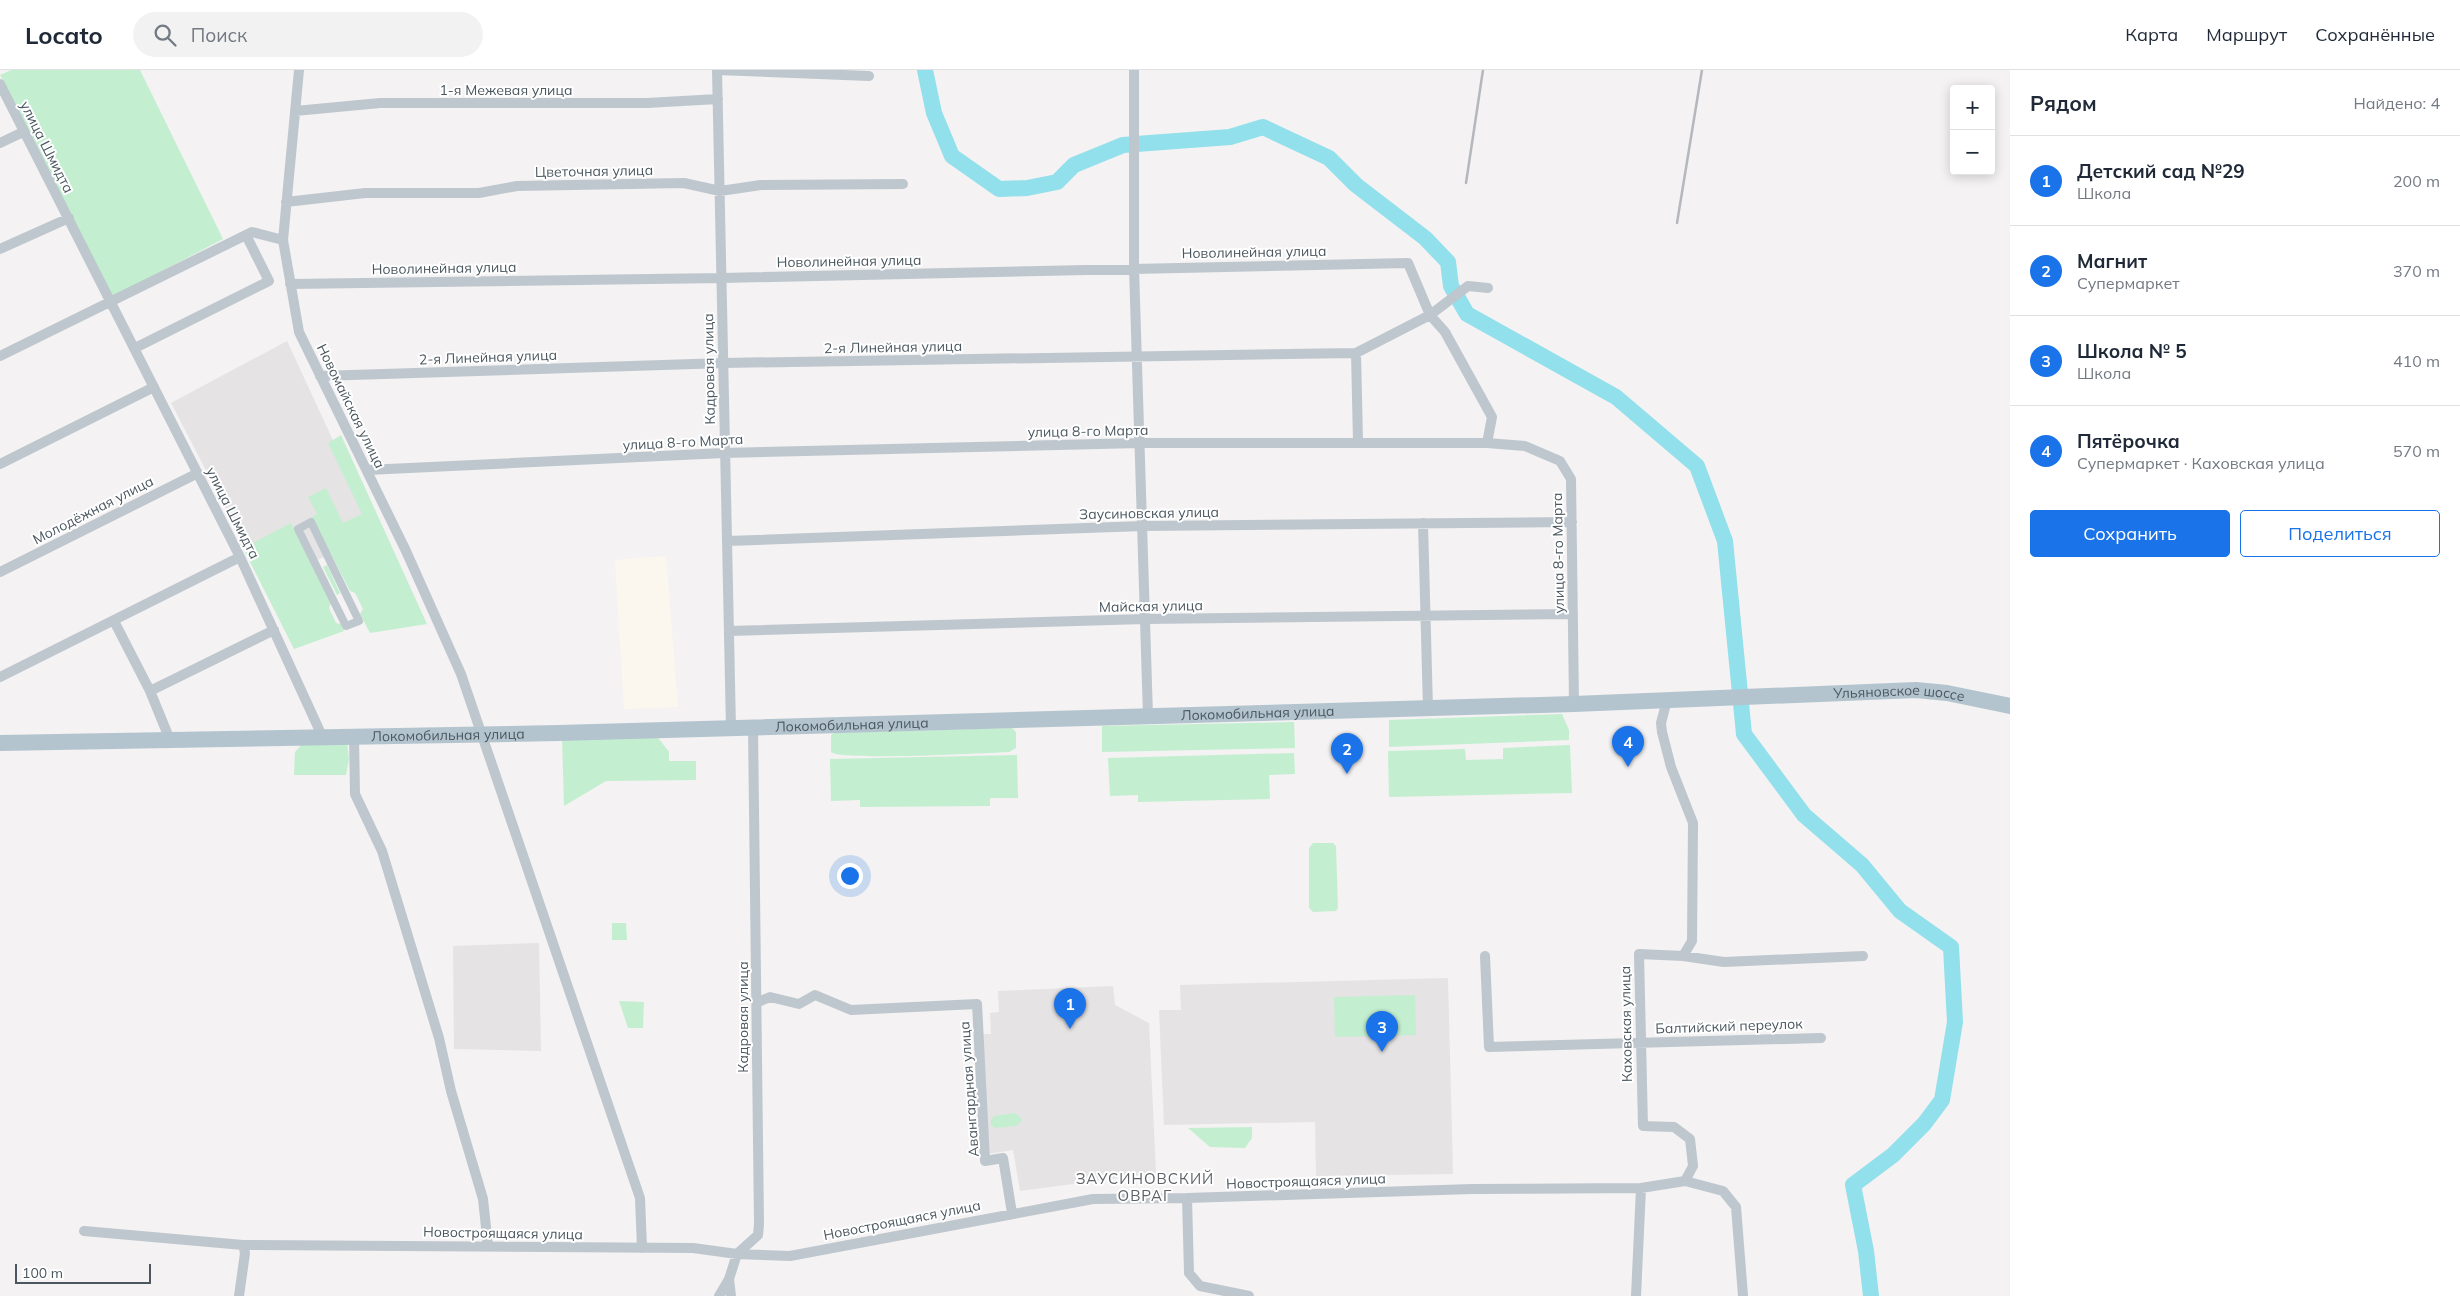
<!DOCTYPE html>
<html lang="ru">
<meta charset="utf-8">
<style>
body{margin:0;font-family:Mulish,sans-serif;background:#f2f2f3;color:#1f2937}
.controls{position:absolute;right:15px;top:15px;display:grid;overflow:hidden;border-radius:5px;box-shadow:0 2px 12px #0003}
.controls button{width:45px;height:45px;display:grid;place-items:center;padding:0;border:0;border-bottom:1px solid #e0e1e3;background:#fff;color:#1f2937;font:25px sans-serif}
.scale{position:absolute;left:15px;bottom:12px;width:136px;box-sizing:border-box;padding-left:5px;border:2px solid #4a575f;border-top:0;font-size:14px;line-height:18px;white-space:nowrap;color:#4a575f;-webkit-text-stroke:4px #fff;paint-order:stroke}
.you{position:absolute;left:849px;top:805px;width:18px;height:18px;margin:-12px;border:4px solid #fff;border-radius:50%;background:#1a73e8;box-shadow:0 0 0 8px #1a73e833}
.badge{display:grid;place-items:center;width:32px;height:32px;border-radius:50%;background:#1a73e8;color:#fff;font-size:16px;font-weight:700}
.pin{position:absolute;translate:-50% -41px;filter:drop-shadow(0 1px 2px #0008)}
.pin::after{content:'';position:absolute;top:26px;width:18px;height:15px;background:inherit;clip-path:polygon(0 0,100% 0,50% 100%)}
.list{margin:0;padding:0;list-style:none}
h2{display:flex;justify-content:space-between;align-items:center;height:65px;margin:0;padding:0 20px;font-size:21px}
h2 small{font-size:16px;font-weight:400;color:#747a83}
.list li{display:grid;grid-template-columns:32px 1fr auto;gap:15px;align-items:center;box-sizing:border-box;height:90px;padding:0 20px;border-top:1px solid #e0e1e3}
.list b{display:block;font-size:19px;white-space:nowrap}
.list p{margin:0;font-size:16px;white-space:nowrap;color:#747a83}
.list em{font-size:16px;font-style:normal;color:#747a83}
.actions{display:flex;gap:10px;padding:15px 20px}
.actions a{flex:1;padding:11px 0;border:1px solid #1a73e8;border-radius:5px;text-align:center;font-size:18px;color:#1a73e8}
.actions .main{background:#1a73e8;color:#fff}
.icon{flex:none;width:28px;height:28px;fill:none;stroke:currentColor;stroke-width:2;stroke-linecap:round;stroke-linejoin:round}
.map{position:relative;flex:none;width:2010px;height:1226px;overflow:hidden}
header{display:flex;align-items:center;gap:30px;box-sizing:border-box;height:70px;padding:0 25px;background:#fff;border-bottom:1px solid #e0e1e3}
header strong{font-size:24px}
nav{display:flex;gap:28px;margin-inline-start:auto;font-size:18px}
.search{width:350px;height:45px;background:#f2f2f3;display:flex;align-items:center;gap:12px;box-sizing:border-box;padding:0 18px;border-radius:28px;color:#747a83;font-size:19px}
main{display:flex}
aside{flex:1;background:#fff}
.map>svg:first-child{display:block}
</style>
<header>
<strong>Locato</strong>
<div class="search"><svg class="icon" aria-label="search" viewBox="0 0 24 24"><circle cx="10" cy="10" r="6"/><path d="M15 15l6 6"/></svg>Поиск</div>
<nav><a>Карта</a><a>Маршрут</a><a>Сохранённые</a></nav>
</header>
<main>
<div class="map">
<svg width="2010" height="1226" viewBox="0 0 2010 1226">
<rect width="100%" height="100%" fill="#f4f2f2"/>
<path fill="#fcf7ee" d="M666,486l12,151 -54,2 -9,-149z"/>
<path fill="#e5e3e4" d="M287,271l88,190 -109,55 -95,-183z
M539,873l2,108 -87,-2 -1,-103z
M1448,908l5,196 -137,2 -1,-54 -151,3 -5,-115h22l-1,-25z
M1113,916l2,19 34,18 7,150 -136,18 -7,-41 -25,4 -5,-120h8l-1,-21 9,-1 -1,-21z"/>
<path fill="#c3efd0" d="M11,0h129l83,169 -111,58 -112,-222z
M341,365l86,189 -57,9 -10,-19 3,-5 -8,-16 -5,-2 -38,-74 5,-3 -9,-17 18,-9 17,35 19,-9 -34,-71z
M291,453l40,80 -2,5 7,15 5,1 3,7 -50,18 -51,-101z
M327,495l13,28 -3,2 -14,-28z
M1562,644l7,16v10l-180,7v-27z
M1294,652l1,26 -193,4v-26z
M1012,658l4,4v16l-7,4c-23,1 -169,9 -178,0v-17l3,-2z
M656,665l13,17v9h27v19l-90,1 -42,25 -2,-68z
M347,672l2,17 -3,16h-52l1,-23 8,-9z
M1570,675l2,48 -183,4 -1,-46 77,-2 1,11 37,-1v-11z
M1294,683l1,21 -26,1 1,24 -132,3v-7l-28,1 -2,-38z
M1017,685l1,43h-28v8l-130,1v-7l-29,1 -1,-42z
M1313,773h20l3,3 2,62 -2,3 -23,1 -4,-4v-60z
M612,853h14l1,17h-15z
M1415,925l1,40 -81,2 -1,-40z
M619,931l25,1 -1,26h-15z
M1015,1043l6,5v4l-5,4 -22,2 -4,-5 4,-7z
M1252,1057v11l-7,10 -35,-1 -22,-19z"/>
<g fill="none" stroke-linecap="round" stroke-linejoin="round">
<path stroke="#91e0eb" stroke-width="16" d="M925,0l9,43 18,43 47,33 28,-1 30,-6 17,-17 49,-20 107,-8 33,-10 66,31 27,27 69,53 23,24 3,24 16,28 149,83 81,69 28,75 19,193 60,81 58,50 38,46 51,36 4,75 -13,78 -18,24 -31,31 -40,30 13,66 5,45"/>
<path stroke="#bec7ce" stroke-width="8" d="M311,452l48,99 -13,5 -48,-97z"/>
<path stroke="#bec7ce" stroke-width="10" d="M299,0l-16,170 16,92 107,219 55,123 179,524 2,50
M717,0l14,658
M717,0l152,6
M1134,0v198l14,448
M0,14l240,473 83,181
M295,41l85,-8h267l71,-4
M0,73l23,-11
M286,132l79,-9h114l38,-7 167,-3 36,8 41,-6 142,-1
M0,179l69,-31
M290,214l432,-6 686,-15 22,52 15,17 47,85 -5,26
M135,278l134,-67 -23,-46
M1356,283l2,89
M0,286l252,-124 31,8
M320,306l404,-13 632,-10 74,-38 38,-29 20,2
M0,394l154,-77
M367,400l357,-17 416,-10h347l38,3 35,15 11,18 3,225
M1423,453l5,186
M727,471l416,-15 429,-4
M0,502l198,-99
M114,551l36,70 20,49
M729,561l416,-12 428,-5
M0,607l240,-120
M150,621l124,-61
M1667,630l-6,23 1,9 9,35 22,56 -1,118 -9,15 -44,-2 4,172 31,1 16,12 3,27 -8,15
M354,667l1,57 27,57 57,187 12,53 32,108 5,47
M1485,886l4,91 332,-9
M1683,886l41,6 139,-6
M758,932l12,-5 29,7 16,-9 36,15 126,-6 8,157 18,-3 9,55
M1187,1128l2,75 11,13 49,10
M84,1161l159,14 450,3 44,6 53,2 303,-57 94,-1 285,-9 169,-1 44,-7 38,10 13,16 7,89
M239,1226l6,-43 -2,-8
M719,1226l10,-17
M731,1226l-2,-17 8,-25 21,-19 1,-11 -6,-497
M1636,1226l5,-108"/>
<path stroke="#b3c4cf" stroke-width="16" id="s1" d="M0,673l559,-10 1015,-29 342,-14 31,3 63,13"/>
<path stroke="#b4b8bc" stroke-width="2.5" d="M1466,113l17,-113
M1677,153l25,-153"/>
</g>
<g text-anchor="middle" stroke-width="4" stroke-linejoin="round" paint-order="stroke">
<g font-size="14" fill="#4a575f" stroke="#fff">
<text x="506" y="25">1-я Межевая улица</text>
<text transform="translate(47 77) rotate(63)" y="5">улица Шмидта</text>
<text transform="translate(594 101) rotate(-1)" y="5">Цветочная улица</text>
<text transform="translate(1254 182) rotate(-1)" y="5">Новолинейная улица</text>
<text transform="translate(849 191) rotate(-1)" y="5">Новолинейная улица</text>
<text transform="translate(444 198) rotate(-1)" y="5">Новолинейная улица</text>
<text transform="translate(893 277) rotate(-1)" y="5">2-я Линейная улица</text>
<text transform="translate(488 287) rotate(-2)" y="5">2-я Линейная улица</text>
<text transform="translate(709 299) rotate(-91)" y="5">Кадровая улица</text>
<text transform="translate(351 336) rotate(64)" y="5">Новомайская улица</text>
<text transform="translate(1088 361) rotate(-1)" y="5">улица 8-го Марта</text>
<text transform="translate(683 372) rotate(-3)" y="5">улица 8-го Марта</text>
<text transform="translate(93 440) rotate(-27)" y="5">Молодёжная улица</text>
<text transform="translate(233 443) rotate(63)" y="5">улица Шмидта</text>
<text transform="translate(1149 443) rotate(-1)" y="5">Заусиновская улица</text>
<text transform="translate(1558 483) rotate(-91)" y="5">улица 8-го Марта</text>
<text transform="translate(1151 536) rotate(-1)" y="5">Майская улица</text>
<text dy="5" stroke="none"><textPath href="#s1" startOffset="1900">Ульяновское шоссе</textPath></text>
<text dy="5" stroke="none"><textPath href="#s1" startOffset="1258">Локомобильная улица</textPath></text>
<text dy="5" stroke="none"><textPath href="#s1" startOffset="852">Локомобильная улица</textPath></text>
<text dy="5" stroke="none"><textPath href="#s1" startOffset="448">Локомобильная улица</textPath></text>
<text transform="translate(743 947) rotate(-90)" y="5">Кадровая улица</text>
<text transform="translate(1626 954) rotate(-91)" y="5">Каховская улица</text>
<text transform="translate(1729 956) rotate(-2)" y="5">Балтийский переулок</text>
<text transform="translate(969 1019) rotate(-94)" y="5">Авангардная улица</text>
<text transform="translate(1306 1111) rotate(-2)" y="5">Новостроящаяся улица</text>
<text transform="translate(902 1150) rotate(-11)" y="5">Новостроящаяся улица</text>
<text transform="translate(503 1163) rotate(1)" y="5">Новостроящаяся улица</text>
</g>
<g font-size="15" letter-spacing="1" fill="#5e6367" stroke="#fff">
<text x="1145" y="1114">ЗАУСИНОВСКИЙ<tspan x="1145" dy="17">ОВРАГ</tspan></text>
</g>
</g>
</svg>
<div class="controls">
<button>+</button>
<button>−</button>
</div>
<div class="scale">100 m</div>
<div class="you"></div>
<div class="pin badge" style="left:1070px;top:959px">1</div>
<div class="pin badge" style="left:1347px;top:704px">2</div>
<div class="pin badge" style="left:1382px;top:982px">3</div>
<div class="pin badge" style="left:1628px;top:697px">4</div>
</div>
<aside>
<h2>Рядом<small>Найдено: 4</small></h2>
<ul class="list">
<li><span class="badge">1</span><div><b>Детский сад №29</b><p>Школа</p></div><em>200 m</em></li>
<li><span class="badge">2</span><div><b>Магнит</b><p>Супермаркет</p></div><em>370 m</em></li>
<li><span class="badge">3</span><div><b>Школа № 5</b><p>Школа</p></div><em>410 m</em></li>
<li><span class="badge">4</span><div><b>Пятёрочка</b><p>Супермаркет · Каховская улица</p></div><em>570 m</em></li>
</ul>
<div class="actions"><a class="main">Сохранить</a><a>Поделиться</a></div>
</aside>
</main>
